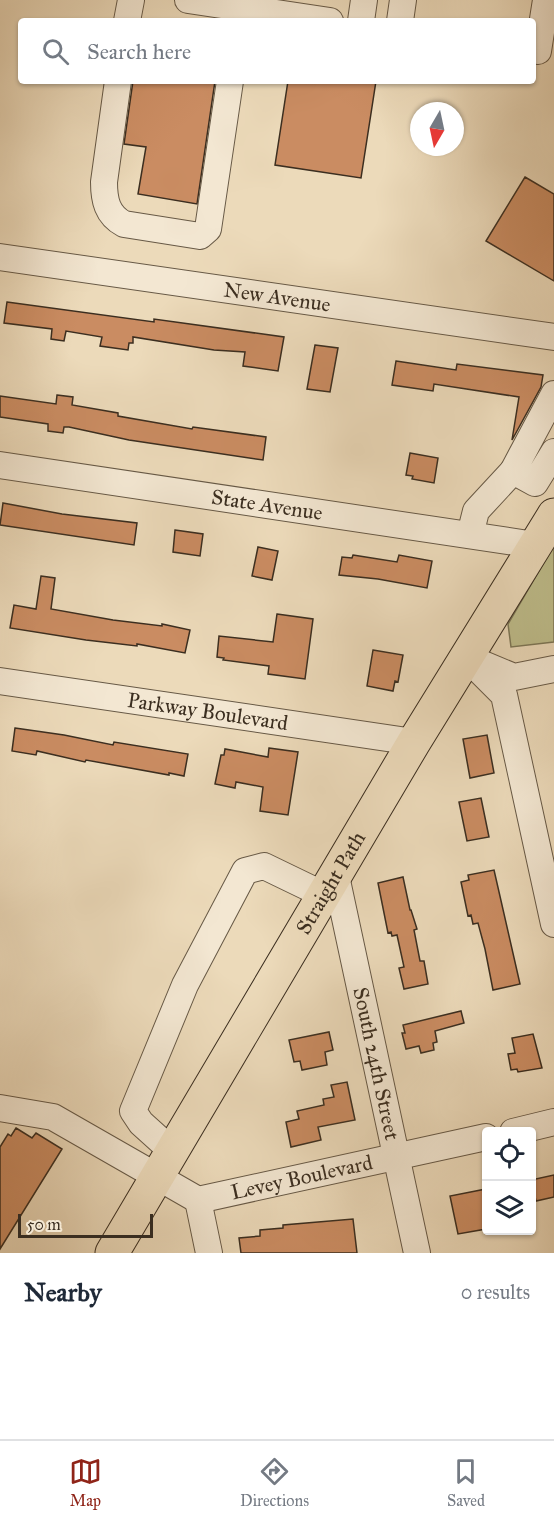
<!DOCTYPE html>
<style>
body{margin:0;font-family:"IM FELL Great Primer",serif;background:#f6f6f7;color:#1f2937}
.controls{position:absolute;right:18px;bottom:18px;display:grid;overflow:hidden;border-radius:6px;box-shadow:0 2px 4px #0004}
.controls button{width:54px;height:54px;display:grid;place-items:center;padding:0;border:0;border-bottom:2px solid #e0e1e3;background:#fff;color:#1f2937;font:30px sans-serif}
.compass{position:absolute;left:410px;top:102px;width:54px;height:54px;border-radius:50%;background:#fff;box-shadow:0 2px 4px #0004;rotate:189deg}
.scale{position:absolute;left:18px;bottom:15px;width:135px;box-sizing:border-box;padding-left:6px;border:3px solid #3b2e20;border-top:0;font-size:16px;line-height:21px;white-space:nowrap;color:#3b2e20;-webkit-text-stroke:4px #f3e7d2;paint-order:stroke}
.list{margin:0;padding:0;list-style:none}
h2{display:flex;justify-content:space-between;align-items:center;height:78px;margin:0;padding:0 24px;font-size:26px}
h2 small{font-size:20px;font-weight:400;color:#747a83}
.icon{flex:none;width:33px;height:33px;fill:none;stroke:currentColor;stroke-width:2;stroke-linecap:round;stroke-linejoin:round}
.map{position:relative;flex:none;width:554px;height:1253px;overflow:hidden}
.search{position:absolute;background:#fff;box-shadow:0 2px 4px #0004;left:18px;right:18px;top:18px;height:66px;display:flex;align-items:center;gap:15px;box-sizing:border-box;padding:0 21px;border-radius:6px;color:#747a83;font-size:22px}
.sheet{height:186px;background:#fff}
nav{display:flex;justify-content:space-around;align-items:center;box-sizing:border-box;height:84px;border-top:2px solid #e0e1e3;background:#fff;font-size:16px;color:#747a83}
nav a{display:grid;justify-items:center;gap:3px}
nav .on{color:#8f2418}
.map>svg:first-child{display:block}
</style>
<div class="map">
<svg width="554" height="1253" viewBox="0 0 554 1253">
<rect width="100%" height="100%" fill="#ecdaba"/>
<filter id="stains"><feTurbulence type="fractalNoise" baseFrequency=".00333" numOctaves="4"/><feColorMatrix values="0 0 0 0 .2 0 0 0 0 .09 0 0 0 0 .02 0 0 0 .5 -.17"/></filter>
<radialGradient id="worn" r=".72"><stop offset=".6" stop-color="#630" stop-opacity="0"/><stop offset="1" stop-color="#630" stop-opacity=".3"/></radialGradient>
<path fill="#bebd8b" stroke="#7c7656" stroke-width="1.5" d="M554,545v97l-43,5 -3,-23z"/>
<path fill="#ca8c62" stroke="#3b2e20" stroke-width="1.5" d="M133,81h82l-18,123 -59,-10 8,-47 -22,-3z
M288,81h88l-15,97 -86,-13z
M525,177l29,17v87l-68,-40z
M7,302l147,20v-3l130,18 -6,34 -35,-5 2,-14 -31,-2 -81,-13v6h-4l-1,7 -28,-4 2,-9 -36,-6 -2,10 -13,-2 1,-10 -48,-6z
M315,345l23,3 -8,44 -23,-3z
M396,361l60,9 1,-6 86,11 -2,12 -29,53 7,-43 -85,-13 -1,7 -41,-6z
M57,395l16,2 -1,8 46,8v3l74,13 1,-2 73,10 -3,23 -134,-20 -60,-13h-5l-1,6 -15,-2v-7l-48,-7v-21l56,8z
M410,453l28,5 -4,25 -22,-4 1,-3 -7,-1z
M3,503l59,11 75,9 -3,22 -134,-20z
M175,530l28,4 -3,22 -27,-4z
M258,547l20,4 -6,29 -20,-4z
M353,555l44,7 2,-7 33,6 -5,27 -49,-9 -39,-4 3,-18 10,1z
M41,576l14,2 -4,31 62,11 49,6v-2l28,6 -5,23 -48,-9v2l-51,-6 -76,-12 4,-23 22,4z
M277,614l36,5 -8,60 -37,-5 1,-8 -46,-6 1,-2 -7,-1 2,-21 54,6z
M373,650l30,5 -5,27 -3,-1 -2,10 -26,-5z
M15,728l49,7 49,10 1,-3 74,12 -4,22 -15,-3v2l-83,-15 -1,2 -48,-11 -1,4 -24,-4z
M487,735l7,38 -24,5 -7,-39z
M269,748l29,4 -10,63 -28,-4 3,-24 -27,-5 -1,6 -20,-4 6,-29h3l1,-6 43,8z
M481,798l8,39 -22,4 -8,-39z
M494,870l26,114 -27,6 -8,-41 -7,-26 -5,1 -2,-9 -3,1 -7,-34 8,-2 -1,-5z
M403,877l7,33h1l6,19 -3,1 6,31h4l4,23 -24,5 -5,-21 5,-1 -7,-32 -5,1 -1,-4 -3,1 -10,-50z
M461,1011l3,12 -29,8 2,11 -4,1 1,7 -13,3 -2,-7 -13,3 -4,-16h3l-2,-8z
M329,1032l4,18 -8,2 2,13 -25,5 -2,-9 -6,1 -5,-22z
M533,1034l9,34 -24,4 -1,-3 -6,1 -3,-16 7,-1 -3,-15z
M347,1082l8,38 -37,7 3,13 -30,7 -5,-25 13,-3 -2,-8 27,-6 -1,-6 11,-2 -3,-12z
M16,1128l16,10 4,-5 26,16 -62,100v-102l8,-13 3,2z
M554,1175v22l-18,4 -5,-21z
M486,1189v40l-28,5 -8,-38z
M353,1219l4,34h-116l-2,-15 21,-2v-6l23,-2v-3z"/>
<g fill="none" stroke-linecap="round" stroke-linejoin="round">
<g stroke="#675946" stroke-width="28">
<g id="minor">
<path d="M188,0l142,21"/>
<path d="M127,21l4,-21"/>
<path d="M361,21l3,-21"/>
<path d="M400,21l3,-21"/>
<path d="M538,51l8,-51"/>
<path d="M118,81l-14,101c0,18 3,33 20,42l76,12 8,-7 22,-148"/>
<path id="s1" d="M0,257l554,80"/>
<path d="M554,394l-41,77 22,12 19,-31"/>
<path id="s2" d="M0,465l535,80"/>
<path d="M470,535l6,-24 37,-40"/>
<path d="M467,658l37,37 50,229"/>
<path d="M478,662l36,15 40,-8"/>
<path id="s3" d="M0,681l414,61"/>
<path id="s4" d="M336,876l81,377"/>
<path id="s5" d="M0,1108l53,9 145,83 288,-63"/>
<path d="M513,1132l41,-10"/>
<path d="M172,1151l-31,-28 -8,-12 52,-126 60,-114 19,-5 60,29"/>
<path d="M198,1200l11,53"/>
</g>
</g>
<g stroke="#3b2e20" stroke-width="35">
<g id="major">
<path id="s6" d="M112,1253l302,-511 140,-227"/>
</g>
</g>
<use href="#minor" stroke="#f3e7d2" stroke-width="26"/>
<use href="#major" stroke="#ecdaba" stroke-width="33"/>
</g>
<g text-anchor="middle" stroke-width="4.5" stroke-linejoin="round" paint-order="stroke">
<g font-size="21" fill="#3b2e20" stroke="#f3e7d2">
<text dy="7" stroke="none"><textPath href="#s1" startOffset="280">New Avenue</textPath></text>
<text dy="7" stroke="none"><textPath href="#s2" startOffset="270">State Avenue</textPath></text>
<text dy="7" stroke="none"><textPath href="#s3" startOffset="210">Parkway Boulevard</textPath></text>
<text dy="7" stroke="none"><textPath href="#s6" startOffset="430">Straight Path</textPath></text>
<text dy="7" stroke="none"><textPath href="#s4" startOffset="192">South 24th Street</textPath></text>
<text dy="7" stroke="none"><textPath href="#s5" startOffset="327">Levey Boulevard</textPath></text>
</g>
</g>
<rect width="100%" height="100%" filter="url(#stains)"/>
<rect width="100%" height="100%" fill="url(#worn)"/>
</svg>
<div class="controls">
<button><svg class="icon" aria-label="locate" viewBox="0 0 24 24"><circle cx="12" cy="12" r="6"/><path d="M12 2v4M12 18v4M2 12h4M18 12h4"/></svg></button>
<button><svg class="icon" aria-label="layers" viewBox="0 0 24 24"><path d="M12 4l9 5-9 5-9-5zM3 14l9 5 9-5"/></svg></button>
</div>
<svg class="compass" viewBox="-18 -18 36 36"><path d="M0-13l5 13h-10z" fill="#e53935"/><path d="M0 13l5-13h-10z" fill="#747a83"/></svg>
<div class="scale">50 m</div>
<div class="search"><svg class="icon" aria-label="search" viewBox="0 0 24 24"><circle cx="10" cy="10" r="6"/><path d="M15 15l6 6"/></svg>Search here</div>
</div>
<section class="sheet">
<h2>Nearby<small>0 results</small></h2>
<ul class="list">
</ul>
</section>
<nav>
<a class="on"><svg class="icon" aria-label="map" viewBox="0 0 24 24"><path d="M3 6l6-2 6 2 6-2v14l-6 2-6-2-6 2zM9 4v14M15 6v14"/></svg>Map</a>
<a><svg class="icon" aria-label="directions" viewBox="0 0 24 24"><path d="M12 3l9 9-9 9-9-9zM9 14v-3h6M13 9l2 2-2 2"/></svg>Directions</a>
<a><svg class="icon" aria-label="saved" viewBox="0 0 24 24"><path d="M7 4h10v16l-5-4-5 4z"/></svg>Saved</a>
</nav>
